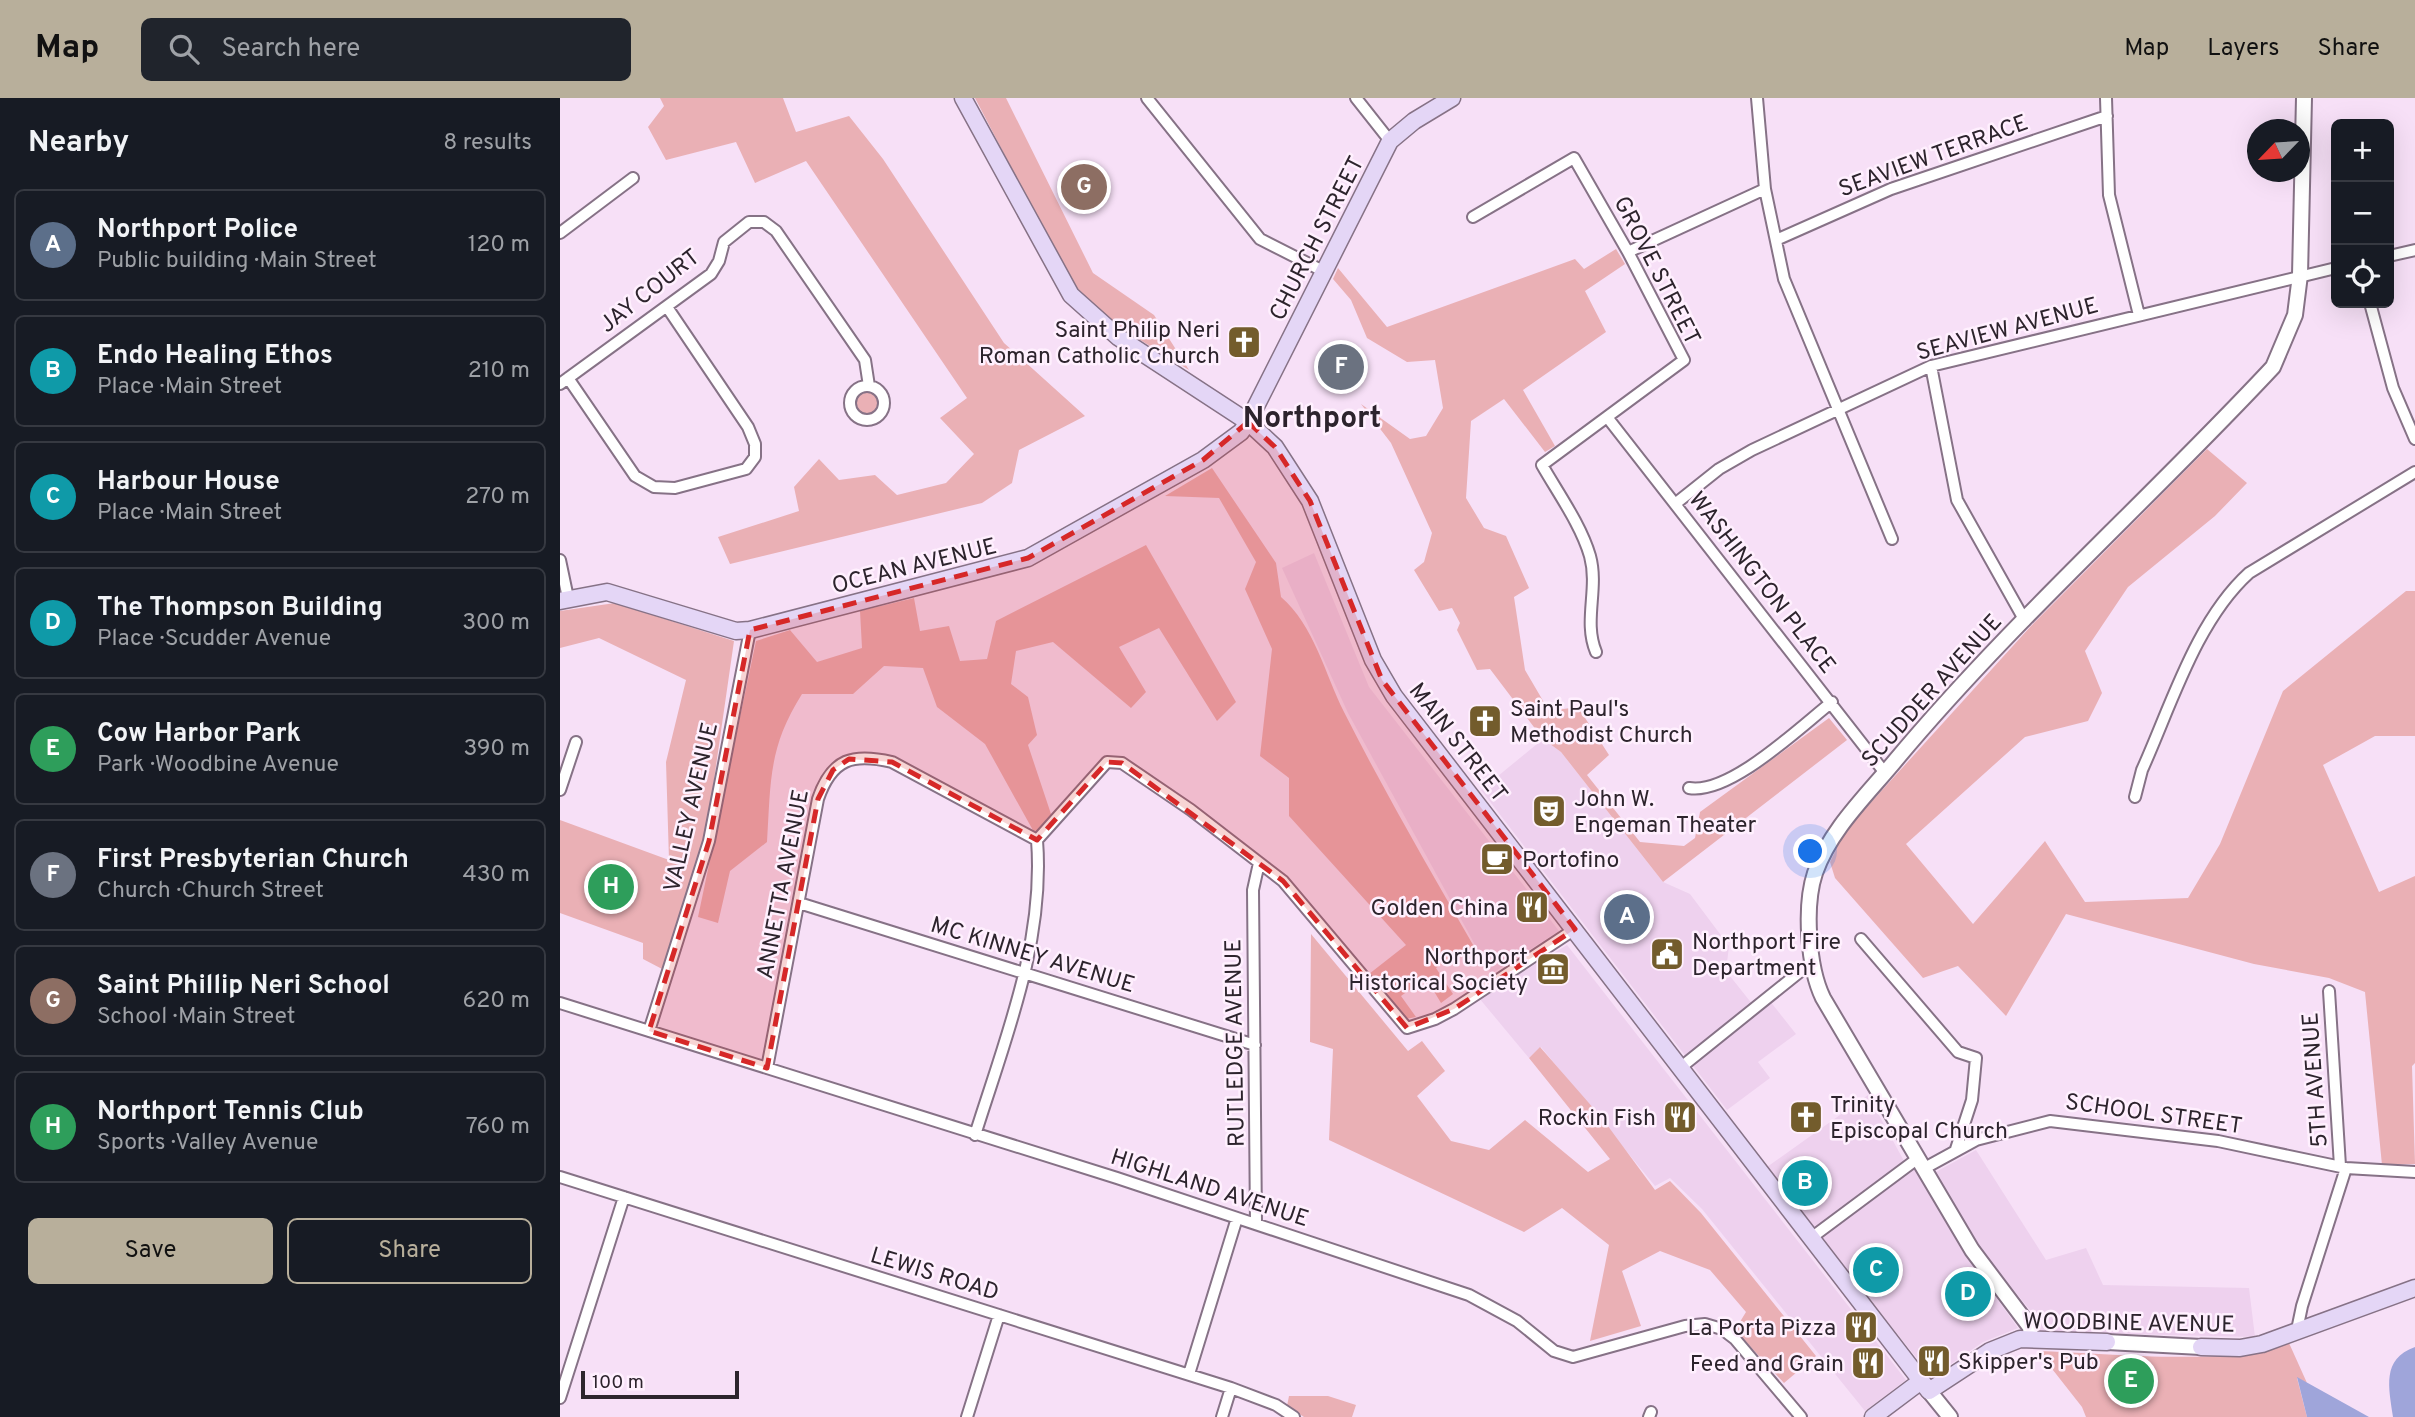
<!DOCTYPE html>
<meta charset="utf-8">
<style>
body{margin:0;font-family:Overpass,sans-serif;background:#20242c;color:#f1f3f6}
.controls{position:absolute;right:21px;top:21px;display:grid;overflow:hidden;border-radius:10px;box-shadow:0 7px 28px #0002}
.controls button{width:63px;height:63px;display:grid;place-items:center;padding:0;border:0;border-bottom:2px solid #363941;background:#171b24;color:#f1f3f6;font:35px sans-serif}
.compass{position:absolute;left:1687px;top:21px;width:63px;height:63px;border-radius:50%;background:#171b24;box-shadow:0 7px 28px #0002;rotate:245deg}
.scale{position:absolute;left:21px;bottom:18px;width:158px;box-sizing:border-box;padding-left:7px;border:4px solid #2d242d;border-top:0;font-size:19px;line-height:24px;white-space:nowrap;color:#2d242d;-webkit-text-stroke:5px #fff0fe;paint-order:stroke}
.you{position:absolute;left:1251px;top:754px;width:24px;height:24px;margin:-18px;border:5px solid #fff;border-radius:50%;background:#1a73e8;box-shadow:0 0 0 10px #1a73e833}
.badge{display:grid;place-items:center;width:46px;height:46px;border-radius:50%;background:#b8af9b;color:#fff;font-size:23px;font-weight:700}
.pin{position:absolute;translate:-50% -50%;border:4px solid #fff;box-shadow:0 2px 7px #0006}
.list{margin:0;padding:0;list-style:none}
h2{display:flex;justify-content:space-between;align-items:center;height:91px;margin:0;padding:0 28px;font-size:30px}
h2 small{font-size:23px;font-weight:400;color:#9ea1a6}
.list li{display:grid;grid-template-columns:46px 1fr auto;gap:21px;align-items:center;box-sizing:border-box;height:112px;margin:0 14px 14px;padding:0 14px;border:2px solid #363941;border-radius:10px}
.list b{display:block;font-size:26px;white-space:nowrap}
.list p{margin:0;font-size:23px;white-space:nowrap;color:#9ea1a6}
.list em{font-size:23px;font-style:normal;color:#9ea1a6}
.actions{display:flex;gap:14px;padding:21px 28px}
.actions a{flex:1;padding:16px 0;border:2px solid #b8af9b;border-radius:10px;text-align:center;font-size:24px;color:#b8af9b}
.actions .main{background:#b8af9b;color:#111}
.icon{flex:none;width:38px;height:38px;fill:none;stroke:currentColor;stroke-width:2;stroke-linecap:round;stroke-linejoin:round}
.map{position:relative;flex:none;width:1855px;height:1319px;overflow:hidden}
header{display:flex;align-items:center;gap:42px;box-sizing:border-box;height:98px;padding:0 35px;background:#b8af9b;color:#111}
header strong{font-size:33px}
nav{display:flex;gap:38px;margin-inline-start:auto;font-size:24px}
.search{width:490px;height:63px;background:#20242c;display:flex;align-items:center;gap:18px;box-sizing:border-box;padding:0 24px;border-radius:10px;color:#9ea1a6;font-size:26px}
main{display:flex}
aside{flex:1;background:#171b24}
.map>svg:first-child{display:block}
</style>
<header>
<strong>Map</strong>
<div class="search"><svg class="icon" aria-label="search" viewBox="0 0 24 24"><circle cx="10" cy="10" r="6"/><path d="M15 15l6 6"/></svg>Search here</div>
<nav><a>Map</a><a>Layers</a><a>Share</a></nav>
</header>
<main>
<aside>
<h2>Nearby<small>8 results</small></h2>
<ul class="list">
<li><span class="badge" style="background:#5c6f8a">A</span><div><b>Northport Police</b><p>Public building · Main Street</p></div><em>120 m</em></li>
<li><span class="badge" style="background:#0f9aa8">B</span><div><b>Endo Healing Ethos</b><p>Place · Main Street</p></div><em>210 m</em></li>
<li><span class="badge" style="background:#0f9aa8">C</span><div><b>Harbour House</b><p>Place · Main Street</p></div><em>270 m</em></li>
<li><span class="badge" style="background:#0f9aa8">D</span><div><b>The Thompson Building</b><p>Place · Scudder Avenue</p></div><em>300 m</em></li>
<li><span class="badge" style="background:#2e9e5b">E</span><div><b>Cow Harbor Park</b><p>Park · Woodbine Avenue</p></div><em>390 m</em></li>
<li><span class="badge" style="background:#6b7280">F</span><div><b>First Presbyterian Church</b><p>Church · Church Street</p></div><em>430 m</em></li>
<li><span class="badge" style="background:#8d6e63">G</span><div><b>Saint Phillip Neri School</b><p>School · Main Street</p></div><em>620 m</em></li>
<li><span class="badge" style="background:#2e9e5b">H</span><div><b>Northport Tennis Club</b><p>Sports · Valley Avenue</p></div><em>760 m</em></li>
</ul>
<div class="actions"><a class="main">Save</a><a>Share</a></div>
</aside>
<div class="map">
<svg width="1855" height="1319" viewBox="0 0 1855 1319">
<rect width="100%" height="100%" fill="#f7e0f7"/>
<path fill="#eed1ee" d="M754,455l55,134 190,244 -68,43 -143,-261 -66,-145z
M983,641l18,13 102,130 27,12 39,52 -3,25 27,34 13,-9 30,38 -38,28 12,16 -43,32 -246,-320z
M1007,847l339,435 -41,31 -163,-202 -32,-31 -15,8 -114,-139 -12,11 -50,-60z
M1308,997l36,66 -91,68 -46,-62z
M1416,1052l70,110 40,-12 17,37 146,3 6,49 -216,-5 -1,-12 -61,-75 -43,-72z
M1353,1069l47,80 58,81 -35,14 -51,35 -113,-140z"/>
<path fill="#eab0b5" d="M100,0h123l13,34 53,-16 34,43 121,184 81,73 -66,34 -7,33 -30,20 -252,61 -12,-27 81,-26 -5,-24 25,-28 20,21 36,-5 22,20 49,-12 28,-29 -34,-36 27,-20 -161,-237 -51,22 -19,-41 -70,18 -18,-33 16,-21z
M415,0h31l87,175 61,42 35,55 -78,-48 -40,-40z
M1056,151l9,15 -40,27 21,41 -83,58 32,56 -10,6 -41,-53 -33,22 -5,77 18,30 22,8 23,52 -15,9 11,73 24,41 29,-4 31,48 -22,20 53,67 44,4 11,-8 5,-26 129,-94 18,22 -184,142 -102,-130 -18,-13 -53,-70 -13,1 -20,-40 3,-7 -8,-15 -13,3 -25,-41 10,-8 8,-29 -41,-90 -30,-39 49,35 16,-3 17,-28 -8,-48 -28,2 -40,-24 -16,-38 -18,-21 5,-11 49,59 188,-68 9,10z
M291 305a15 15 0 1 1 30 0a15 15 0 1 1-30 0Z
M1647,351l40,34 -32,33 -87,71 -43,64 17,42 -14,28 -63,16 -119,107 67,80 72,-83 40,61 103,-4 32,-54 63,-153 123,-100h9v145h-40l-52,29 56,127 36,-16v187l-3,3 3,98 -33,1 -17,-173 -36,-14 -75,-14 -188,-50 -60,102 -48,-50 -35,12 -88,-100 -5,-16 15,-31 186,-205z
M652,370l64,95 5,34c33,28 44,77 63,115 41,81 87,160 132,238l-14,1 -26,17 17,26 -12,9 -15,-25 -25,18 15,21 -10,2 -37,-45 37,-29 -117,-129v-38l-29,-22 12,-107 -27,-60 11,-27 -37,-64 -54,-2z
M586,447l90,157 -19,19 -58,-93 -40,19 27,45 -15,16 -78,-66 -37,9 -5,33 17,13 9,38 -9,10 24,72 -17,17 -50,-90 -48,-37 -14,-39 -39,-2 -31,28h-51c-34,54 -31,87 -35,148l-37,29 -12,52 -20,-6 58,-276 34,-11 27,32 45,-14 -2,-37 54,-13 6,33 29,-5 11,35 27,-2 9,-38z
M55,505l119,38 -29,201 -41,128 -21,-11v-16l-83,-30v-93l109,40 -3,-98 20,-82 -87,-42 -39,10v-37z
M751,836l97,117 14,-10 23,30 -28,25 34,45 38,9 36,-30 63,52 22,-13 -81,-101 11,-11 62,71 53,72 15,-9 31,32 115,143 -32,27 -49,-53 11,-18 -36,-42 -50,-19 -38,20 19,55 -51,15 19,-96 -47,-37 -38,24 -195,-92 4,-91 -23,-7z
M1729,1245l18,40 -10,-5 10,39h-221l-4,-10 -44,-56c65,2 194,16 251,-8z
M729,1298h39l28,9 -4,12h-48l-17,-11z"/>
<path fill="#9fa5da" d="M1855,1249v70h-22c-4,-29 -12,-58 22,-70z
M1737,1279l72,40h-62z"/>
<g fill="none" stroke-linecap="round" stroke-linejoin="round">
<g stroke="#867286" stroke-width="14">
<path id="minor" d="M587,0l113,141 63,32
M796,0l34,43
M1197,0l8,91 19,90 108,260
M1546,0l3,97 30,120
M913,119l101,-59 54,94 56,108 -142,105c16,28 39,60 48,91 9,33 -7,65 6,96
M0,135l73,-55
M1216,142l115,-51 216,-73
M1068,154l137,-63
M1829,158l26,-6
M1810,205l23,85 22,51
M1371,268l26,134 68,121
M8,280l67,98 19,11 21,1 71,-19 9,-12v-13l-7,-17 -81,-120
M0,286l151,-110 8,-13 5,-19 25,-20h15l12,9 89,129 4,26
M290 305a17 17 0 1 1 34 0a17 17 0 1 1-34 0Z
M1047,319l278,356
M1115,406l44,-35 33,-19 179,-84 405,-98
M0,462l8,38
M1129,690c41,7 111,-61 143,-86
M0,692l16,-48
M1575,699l7,-27c29,-64 54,-149 107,-197l166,-101
M239,805l456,142
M1301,841l97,113 18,6 -4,42 -16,49
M1769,893l11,175
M0,905l557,175 352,117 48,26 37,30 19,6 112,-31 20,-2 17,5 13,10 66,78
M89,933l60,-190 41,-211
M207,970l51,-269c14,-41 35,-46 74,-37l145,78
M1120,970l132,-106
M415,1037c30,-96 70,-193 62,-295l70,-78 15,1 69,47 92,71 124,147 28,-9 19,-10 121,-80
M1363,1071l53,-29 74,-19 168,20 128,27 69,4
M0,1079l671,211 45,17 18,12
M696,1126l-3,-334 6,-27
M1251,1140l106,-79
M1737,1232l5,-24 44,-138
M629,1276l48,-156
M0,1300l64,-201
M407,1319l32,-102
M662,1319l9,-29
M1089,1319l2,-5"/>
</g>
<g stroke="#867286" stroke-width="18">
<path id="tertiary" d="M1471,1241l-1,-12 -58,-77 -149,-252c-15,-31 -19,-92 -8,-125 15,-43 51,-77 80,-112 116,-139 254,-261 378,-394l22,-52 5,-40 4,-177
M1547,1244l94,5
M1369,1293l21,26"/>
</g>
<g stroke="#867286" stroke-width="19">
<path id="secondary" d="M403,0l108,197 47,42 130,85 27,25 35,54 63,159 21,36 535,695 61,-40 30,-12 87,3
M0,503l47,-9 129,39 14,-1 278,-72 175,-98 38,-28 7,-10 142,-281 24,-20 38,-23
M1641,1249l39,1 22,-4 153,-56
M1313,1319l48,-36"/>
</g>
<use href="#minor" stroke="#fff" stroke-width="10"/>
<use href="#tertiary" stroke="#fff" stroke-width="14"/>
<use href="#secondary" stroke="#e4d6f6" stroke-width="16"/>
</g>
<path fill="#d62828" fill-opacity="0.2" stroke="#d62828" stroke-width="5" stroke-dasharray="14 9" stroke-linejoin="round" d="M688,324l27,25 35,54 72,179 193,249 -121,80 -47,19 -124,-147 -161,-118 -15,-1 -70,78 -145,-78 -43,-3 -16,11 -15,29 -51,269 -118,-37 60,-190 41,-211 278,-72 175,-98z"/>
<defs>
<g id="church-square" transform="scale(1.75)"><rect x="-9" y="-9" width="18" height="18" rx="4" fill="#735c2c" stroke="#fff0fe"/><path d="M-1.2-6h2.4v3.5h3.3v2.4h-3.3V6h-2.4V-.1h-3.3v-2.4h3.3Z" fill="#fff"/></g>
<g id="theatre-square" transform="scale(1.75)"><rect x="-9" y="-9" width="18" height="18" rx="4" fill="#735c2c" stroke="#fff0fe"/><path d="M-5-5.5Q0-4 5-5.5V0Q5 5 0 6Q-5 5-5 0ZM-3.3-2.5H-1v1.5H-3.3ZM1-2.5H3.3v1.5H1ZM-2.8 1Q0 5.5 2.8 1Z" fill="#fff"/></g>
<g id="cafe-square" transform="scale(1.75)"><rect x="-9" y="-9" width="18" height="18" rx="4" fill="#735c2c" stroke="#fff0fe"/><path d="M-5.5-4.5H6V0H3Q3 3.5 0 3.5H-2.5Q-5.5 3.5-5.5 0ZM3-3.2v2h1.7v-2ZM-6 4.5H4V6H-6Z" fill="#fff"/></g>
<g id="restaurant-square" transform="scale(1.75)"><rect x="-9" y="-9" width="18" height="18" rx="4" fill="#735c2c" stroke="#fff0fe"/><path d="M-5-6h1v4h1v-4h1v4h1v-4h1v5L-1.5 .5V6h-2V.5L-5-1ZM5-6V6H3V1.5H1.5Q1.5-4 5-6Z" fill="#fff"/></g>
<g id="civic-square" transform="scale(1.75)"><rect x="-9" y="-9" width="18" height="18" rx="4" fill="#735c2c" stroke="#fff0fe"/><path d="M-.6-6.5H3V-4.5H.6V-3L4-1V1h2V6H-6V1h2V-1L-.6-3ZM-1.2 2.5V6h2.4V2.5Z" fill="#fff"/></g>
<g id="museum-square" transform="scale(1.75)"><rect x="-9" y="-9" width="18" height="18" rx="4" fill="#735c2c" stroke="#fff0fe"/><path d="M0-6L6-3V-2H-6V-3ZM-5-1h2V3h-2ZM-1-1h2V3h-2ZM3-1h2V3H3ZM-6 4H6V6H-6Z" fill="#fff"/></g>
</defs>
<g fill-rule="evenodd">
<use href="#church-square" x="684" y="244"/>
<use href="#church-square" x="925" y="623"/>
<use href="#theatre-square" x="989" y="713"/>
<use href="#cafe-square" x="937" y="761"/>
<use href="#restaurant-square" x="972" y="809"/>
<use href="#civic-square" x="1107" y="856"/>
<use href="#museum-square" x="993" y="871"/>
<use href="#restaurant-square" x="1120" y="1019"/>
<use href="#church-square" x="1246" y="1019"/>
<use href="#restaurant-square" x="1301" y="1229"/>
<use href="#restaurant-square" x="1374" y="1263"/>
<use href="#restaurant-square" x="1308" y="1265"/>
</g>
<g text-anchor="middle" stroke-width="5" stroke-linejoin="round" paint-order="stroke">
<g font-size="23" fill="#2d242d" stroke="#fff0fe">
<text transform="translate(1373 57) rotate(-20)" y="8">SEAVIEW TERRACE</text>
<text transform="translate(756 140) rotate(-63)" y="8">CHURCH STREET</text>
<text transform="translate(1098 172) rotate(63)" y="8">GROVE STREET</text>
<text transform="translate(89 192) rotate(-38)" y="8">JAY COURT</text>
<text transform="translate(1447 230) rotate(-15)" y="8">SEAVIEW AVENUE</text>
<text transform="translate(354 467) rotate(-14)" y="8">OCEAN AVENUE</text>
<text transform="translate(1203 484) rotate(52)" y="8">WASHINGTON PLACE</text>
<text transform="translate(1371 592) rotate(-48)" y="8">SCUDDER AVENUE</text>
<text transform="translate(899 644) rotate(52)" y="8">MAIN STREET</text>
<text transform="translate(130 709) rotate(-77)" y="8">VALLEY AVENUE</text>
<text transform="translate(222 786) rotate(-79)" y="8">ANNETTA AVENUE</text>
<text transform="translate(473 856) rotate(17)" y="8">MC KINNEY AVENUE</text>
<text transform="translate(674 945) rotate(-91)" y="8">RUTLEDGE AVENUE</text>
<text transform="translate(1754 982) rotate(-94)" y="8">5TH AVENUE</text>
<text transform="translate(1594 1015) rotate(8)" y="8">SCHOOL STREET</text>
<text transform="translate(650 1089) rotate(18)" y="8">HIGHLAND AVENUE</text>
<text transform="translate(375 1175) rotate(17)" y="8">LEWIS ROAD</text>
<text transform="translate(1569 1224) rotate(1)" y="8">WOODBINE AVENUE</text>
</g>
<g font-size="23" fill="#2d242d" stroke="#fff0fe" text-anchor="end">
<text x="660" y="239">Saint Philip Neri<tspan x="660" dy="26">Roman Catholic Church</tspan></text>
<text x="950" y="618" text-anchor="start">Saint Paul's<tspan x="950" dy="26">Methodist Church</tspan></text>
<text x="1014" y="708" text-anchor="start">John W.<tspan x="1014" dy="26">Engeman Theater</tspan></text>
<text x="962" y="769" text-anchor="start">Portofino</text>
<text x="948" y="817">Golden China</text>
<text x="1132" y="851" text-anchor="start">Northport Fire<tspan x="1132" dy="26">Department</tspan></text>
<text x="968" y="866">Northport<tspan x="968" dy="26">Historical Society</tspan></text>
<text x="1270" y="1014" text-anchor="start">Trinity<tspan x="1270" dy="26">Episcopal Church</tspan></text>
<text x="1096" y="1027">Rockin Fish</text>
<text x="1276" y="1237">La Porta Pizza</text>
<text x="1398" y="1271" text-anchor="start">Skipper's Pub</text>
<text x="1284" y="1273">Feed and Grain</text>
</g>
<g font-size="30" font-weight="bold" fill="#2d242d" stroke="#fff0fe">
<text x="752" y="329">Northport</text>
</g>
</g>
</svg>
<div class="controls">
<button>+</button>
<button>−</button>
<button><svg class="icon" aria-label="locate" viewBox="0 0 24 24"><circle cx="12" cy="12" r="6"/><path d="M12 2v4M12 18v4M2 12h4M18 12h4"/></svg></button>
</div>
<svg class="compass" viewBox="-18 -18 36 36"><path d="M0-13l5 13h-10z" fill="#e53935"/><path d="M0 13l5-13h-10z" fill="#9ea1a6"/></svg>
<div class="scale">100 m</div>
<div class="you"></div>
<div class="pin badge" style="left:1067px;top:819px;background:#5c6f8a">A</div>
<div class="pin badge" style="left:1245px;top:1085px;background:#0f9aa8">B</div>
<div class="pin badge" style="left:1316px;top:1172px;background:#0f9aa8">C</div>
<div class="pin badge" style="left:1408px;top:1196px;background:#0f9aa8">D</div>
<div class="pin badge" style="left:1571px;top:1283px;background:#2e9e5b">E</div>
<div class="pin badge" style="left:781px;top:269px;background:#6b7280">F</div>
<div class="pin badge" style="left:524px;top:89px;background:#8d6e63">G</div>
<div class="pin badge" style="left:51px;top:789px;background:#2e9e5b">H</div>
</div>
</main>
